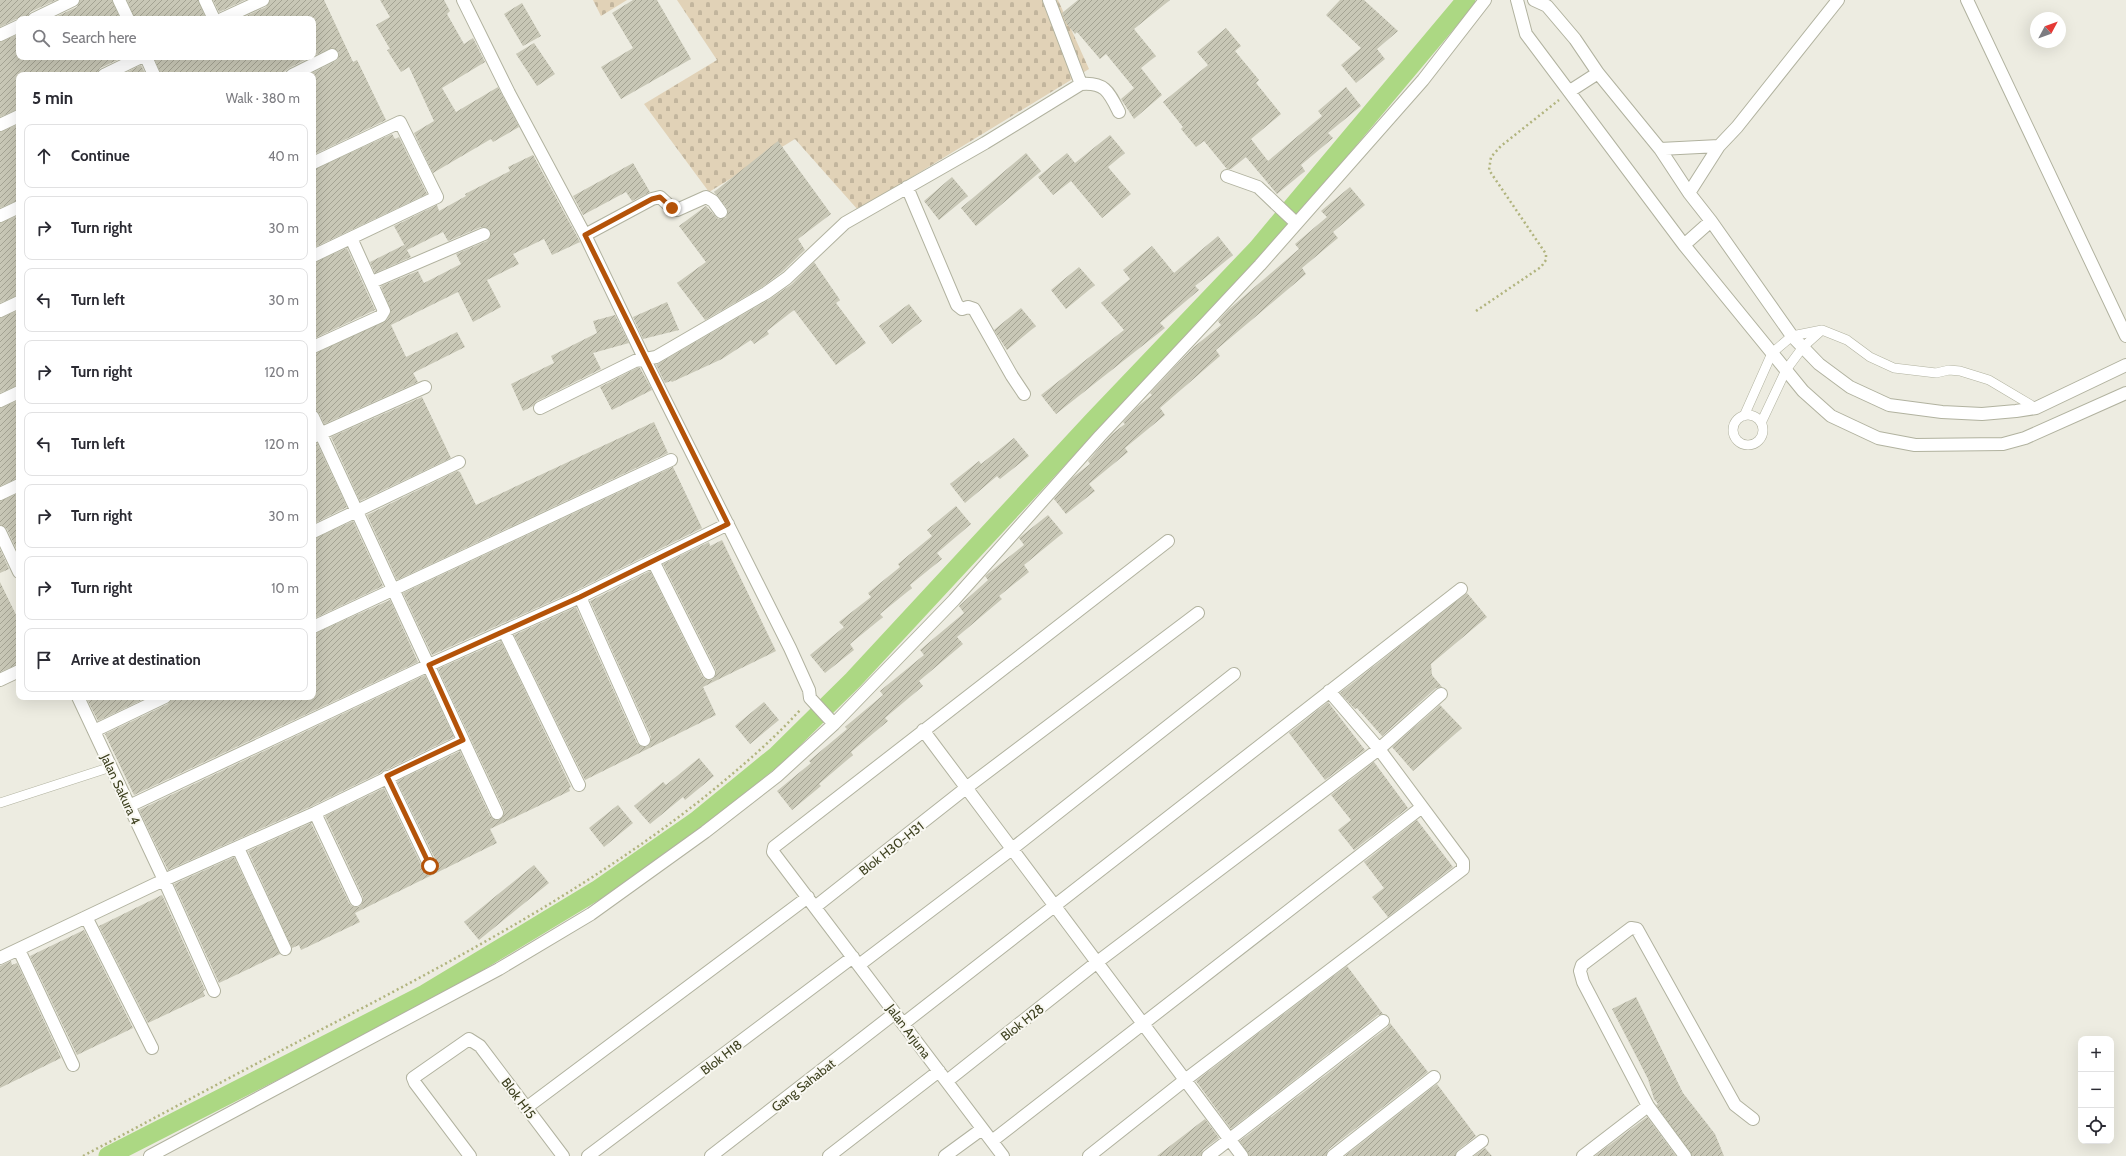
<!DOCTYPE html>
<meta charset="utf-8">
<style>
body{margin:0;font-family:Cabin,sans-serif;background:#f2f2f3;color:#2b2b33}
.controls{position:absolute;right:12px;bottom:12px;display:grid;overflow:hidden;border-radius:8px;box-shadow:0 4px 16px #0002}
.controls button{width:36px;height:36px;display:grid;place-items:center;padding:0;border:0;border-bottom:1px solid #e1e1e2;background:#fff;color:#2b2b33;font:20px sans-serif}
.compass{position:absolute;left:2030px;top:12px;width:36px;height:36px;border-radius:50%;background:#fff;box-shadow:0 4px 16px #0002;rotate:49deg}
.stop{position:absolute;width:12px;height:12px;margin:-9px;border:3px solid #b45309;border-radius:50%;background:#fff}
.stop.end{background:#b45309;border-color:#fff;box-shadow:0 1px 4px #0008}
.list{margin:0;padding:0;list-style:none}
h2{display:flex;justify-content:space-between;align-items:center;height:52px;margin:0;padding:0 16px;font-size:17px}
h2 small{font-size:13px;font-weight:400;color:#7c7c81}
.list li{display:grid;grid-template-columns:26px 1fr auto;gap:12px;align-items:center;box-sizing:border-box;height:64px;margin:0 8px 8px;padding:0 8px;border:1px solid #e1e1e2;border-radius:8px}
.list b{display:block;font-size:15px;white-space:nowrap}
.list em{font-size:13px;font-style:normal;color:#7c7c81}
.icon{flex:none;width:22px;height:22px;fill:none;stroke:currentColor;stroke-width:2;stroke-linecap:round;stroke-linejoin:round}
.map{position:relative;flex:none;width:2126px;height:1156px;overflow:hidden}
.search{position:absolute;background:#fff;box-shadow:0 4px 16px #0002;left:16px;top:16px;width:300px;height:44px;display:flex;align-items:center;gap:10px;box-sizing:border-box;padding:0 14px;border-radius:8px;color:#7c7c81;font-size:15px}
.panel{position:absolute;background:#fff;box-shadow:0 4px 16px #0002;left:16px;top:72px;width:300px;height:628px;border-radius:8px}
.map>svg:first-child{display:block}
</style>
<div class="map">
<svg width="2126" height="1156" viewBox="0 0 2126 1156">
<defs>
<pattern id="cemetery-stones" width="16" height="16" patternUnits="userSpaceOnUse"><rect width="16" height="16" fill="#e1d2b7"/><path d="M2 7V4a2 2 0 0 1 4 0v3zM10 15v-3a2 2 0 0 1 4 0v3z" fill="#c2b59d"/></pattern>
<pattern id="building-hatch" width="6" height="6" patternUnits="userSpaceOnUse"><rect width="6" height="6" fill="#c8c7b6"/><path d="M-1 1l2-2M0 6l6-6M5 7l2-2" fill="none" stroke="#a4a393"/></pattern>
</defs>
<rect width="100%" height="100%" fill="#edece1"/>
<path fill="url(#cemetery-stones)" d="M593,0h34l-26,16z
M677,0h381l31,69 -231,141 -63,-71 -86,53 -65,-88 73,-44z"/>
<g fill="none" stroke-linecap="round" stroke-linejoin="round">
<path stroke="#acd883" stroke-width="19" d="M108,1156l317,-162 172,-104 99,-69 81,-66 76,-75 240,-259 164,-172 209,-249"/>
</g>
<path fill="url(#building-hatch)" d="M0,0h56l-26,12 -3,7h-11l-16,8z
M80,0h32l8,19h-69l26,-12z
M127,0h71l8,19h-71z
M213,0h32l-26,12z
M270,0h54l29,62 4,-2 29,60 -73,35v-80l-3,-1 26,-13 2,-2 1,-7 -7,-4 -19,8v-37h-73l26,-12z
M380,0h64l6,11 -3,3 17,30 9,-6 12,24 -43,26 14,24 42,-25 21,40 -26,15 -2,-3 -58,34 -19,-40 20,-12 -25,-54 -8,5 -14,-22 3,-1 -14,-24 14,-8z
M633,0h24l34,59 -70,40 -20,-32 32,-19 -21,-35z
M1078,0h92l-36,29 22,27 -15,12 21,27 -28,24 -13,-20 13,-11 -28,-34 -6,5 -23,-27 -2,2 -9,-11 -4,-10z
M1340,0h24l34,31 -21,18 8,10 -29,24 -15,-18 20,-17 -35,-33z
M522,3l19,33 -18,10 -19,-32z
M1226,28l15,18 -6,5 24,29 -3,3 25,31 -30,25 17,22 54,-45 -4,-5 28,-24 15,19 -33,27 5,5 -32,27 4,6 -28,23 -31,-37 -15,12h-4l-23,-28 -8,6 -15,-18 2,-2 -20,-25 45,-37 -11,-13z
M19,34v23h105l-24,11 -3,7h-78v34l-19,8v-75z
M534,43l21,31 -18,12 -21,-32z
M154,57h157l-22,11 -9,7h-119z
M141,65l5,10h-25z
M19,124v76l-19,8v-76z
M392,134l3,5 4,-2 28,57 -114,54v-78z
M1110,135l15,18 -17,14 23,27 -29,24 -31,-37 -18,14 -15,-18 29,-24 8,10z
M778,141l53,73 -33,25 7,11 -23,22 -20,15 -57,33 -28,-37 29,-21 -27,-36 27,-20 12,13 8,-1 2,-6 -1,-4 -13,-16z
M1026,153l15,18 -65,55 -15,-18z
M533,155l47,87 -28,13 -8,-16 -31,15 6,10 -32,16 14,27 -28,15 -15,-30 -67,33 15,32 51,-25 8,15 -52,26 5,9 -94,42 -4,-10 -7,-4v-56l74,-34 4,-9 -10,-25 37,-15 6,12 37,-19 -5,-10 31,-13 4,-7 -3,-6 -7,-1 -33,14 -5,-9 -36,18 -13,-24 43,-21 2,6 27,-15 -1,-2 45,-23 -2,-4z
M633,163l17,29 -18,9 -6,-9 -43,23 -10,-19z
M952,177l16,19 -29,24 -15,-19z
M1350,187l15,18 -32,27 5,6 -36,30 4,6 -90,76 4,6 -60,52 5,7 -40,33 3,4 -39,32 6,7 -29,23 -12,-15 18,-21 18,-14 -2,-3 24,-27 13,-10 -2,-2 14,-15 15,-12 -2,-2 44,-46 27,-22 -3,-4 10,-11 71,-61 -4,-5 32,-27 -6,-6z
M19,215v80l-19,8v-80z
M1218,236l15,19 -38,31 4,4 -39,33 5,5 -109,86 -15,-19 83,-65 -23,-27 29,-24 -7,-9 29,-24 22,27z
M404,245l7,12 -36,16 -5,-11z
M347,248l28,62 -62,29v-76z
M814,262l26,38 -4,3 30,40 -30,22 -42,-55 -27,21 2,3 -15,10 -3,-4 -29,19 -50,23 -1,-1 -6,2 -9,-18 114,-66 22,-15z
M1079,267l16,18 -29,24 -15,-19z
M667,302l12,28 -36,9 -10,-22z
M909,304l13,17 -30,23 -13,-18z
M1021,308l15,18 -29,24 -13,-20z
M19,310v75l-19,8v-75z
M615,315l14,28 -36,10 8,16 -64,32 -4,5 -10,5 -12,-27 43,-21 -3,-7 46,-23 -4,-12z
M637,368h3l12,22 -40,20 -12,-23z
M422,397l29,61 -91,43 -29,-64z
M19,400v78l-19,8v-78z
M654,422l14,31 -271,127 -30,-65 90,-44 3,1 16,33z
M1014,438l15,18 -29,23 -3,-3 -32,27 -15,-19 29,-23 2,3z
M317,443l30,64 -34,17v-80z
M673,467l29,61 -125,62 -145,65 -29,-62z
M19,493v62l-12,-26 -7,-4v-24z
M956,506l15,18 -34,29 5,6 -32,26 2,3 -32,26 3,3 -33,27 4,6 -29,23 -15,-18 34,-28 -5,-5 32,-25 -3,-4 32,-26 -2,-3 34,-28 -5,-6z
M1048,515l15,18 -39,32 5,7 -30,24 3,3 -45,38 6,7 -44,37 4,5 -38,32 3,3 -37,31 2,3 -34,29 2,2 -29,24 -15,-19 34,-28 -2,-2 38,-32 -2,-2 38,-32 -3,-4 44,-36 -4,-5 44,-37 -5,-7 29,-26 -3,-4 39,-31 -5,-7z
M353,521l30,65 -70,33v-80z
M722,540l54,111 -73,36 13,28 -131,65 -71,-145 62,-28 61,136 6,4h4l4,-6v-4l-61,-136 60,-30 52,105 3,3 7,1 3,-3 1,-7 -53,-106 46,-22 1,4z
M0,549l9,20 -9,4z
M0,582l19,39v43l-19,8z
M1467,593l20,24 -56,47 1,11 10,12 -6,1 -54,48 -25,-28 -2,1 -15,-16z
M390,600l28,62 -284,133 -29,-61 63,-30 4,-7h141v-63z
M501,641l70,146 -2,1 1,3 -80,38 7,14 -142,70 5,9 -59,28 -2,-5 -7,3 -44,-97 63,-28 38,80 3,3 7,1 3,-3 1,-7 -38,-81 59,-28 39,81 3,3 7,1 3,-3 1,-7 -40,-82 63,-30 30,65 7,4 6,-3 1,-7 -66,-141z
M425,675l29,62 -142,69 -144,64 -29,-60z
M86,697h62l-50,24z
M764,702l15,18 -29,24 -15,-18z
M1328,702l37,48 -40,30 -36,-47z
M1440,705l22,23 -49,43 -21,-24z
M699,758l15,18 -29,24 -2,-3 -33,27 -16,-18 29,-24 3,3z
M1374,762l34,46 -54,42 -16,-20 13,-10 -20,-25z
M618,805l15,18 -29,24 -15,-19z
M1417,820l36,47 -65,50 -16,-20 12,-9 -20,-26z
M234,857l46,97 -61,29 -45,-99z
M534,865l15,18 -70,57 -15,-18z
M162,895l43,95 -2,1 2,5 -57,27 -49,-97z
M84,930l49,98 -56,27 -47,-99z
M11,961l1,4 5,-2 44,95 -61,30v-122z
M1347,966l36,48 -5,1 -147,114 -35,-48z
M1636,997l47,96 32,41 9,22h-32l-36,-51 2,-1 -4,-5 -6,-20 -36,-70z
M1390,1023l38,49 -100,78 -2,6h-77l-9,-15 148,-114z
M1437,1084l39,52 -18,14 -3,6h-110z
M1647,1117l29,39h-81z
M1205,1119l14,19 -16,12 -2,6h-44z
M1485,1148l7,8h-18z"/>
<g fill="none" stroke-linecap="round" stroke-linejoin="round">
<g stroke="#b1b29f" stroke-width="10">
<path id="service" d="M1733 430a15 15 0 1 1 30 0a15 15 0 1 1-30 0Z
M1744,416l28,-63 20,-17 30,-6 25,10 23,17 24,11 42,5 13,-3 11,1 29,9 47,28
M1761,423l25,-53 17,-23 19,-17
M0,803l111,-36"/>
</g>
<g stroke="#b1b29f" stroke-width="14">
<path id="minor" d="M119,0l9,19
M205,0l9,19
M463,0l46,93 76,142 60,125 145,288 19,42 1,8 24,26
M1049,0l32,84
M1517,0l9,34 158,211 119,146 28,25 47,22 37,7 88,-1 22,-6 101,-45
M1534,0l13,6 28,33 23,34 62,76 29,44 22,28 81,115 27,28 31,23 39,18 53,7 40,2 34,-3 20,-3 90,-43
M1967,0l159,336
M34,19l39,-19
M222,19l41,-19
M0,35l19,-9
M146,57l8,18
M104,75l37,-18
M292,75l40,-20
M1570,91l28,-18
M0,125l19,-9
M1660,149l59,-3
M313,163l87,-41 37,75 -124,59
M1227,176l31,11 38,36
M907,187l50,118 5,4 6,-2 6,2 38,67 12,18
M1689,193l30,-47 18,-19 101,-127
M0,216l19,-9
M585,235l67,-36 8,-2 12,11 5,2 29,-13 7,4 8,11
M1684,245l27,-24
M372,282l112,-48
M0,311l19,-9
M313,347l68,-31 3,-5 -33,-73
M0,401l19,-9
M540,408l95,-47 21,-4 110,-64 21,-15 58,-55 140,-80 96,-59c24,-2 28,8 38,28
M313,417l184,396
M313,437l112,-50
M0,494l19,-9
M0,532l19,40
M313,532l146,-70
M653,561l56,112
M580,597l64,143
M313,627l358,-167
M504,631l75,154
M0,680l19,-9
M78,697l86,183 50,111
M923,730l319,426
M94,731l71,-34
M387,777l43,89
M129,806l300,-141 151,-68 148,-73
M315,813l41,87
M238,848l47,101
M815,907l151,-119 232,-175
M86,917l66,131
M19,950l54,115
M0,958l164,-78 151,-67 148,-72
M859,965l153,-116 222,-175
M903,1024l558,-435
M947,1081l149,-118 283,-214 62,-55
M526,1108l282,-211
M992,1141l430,-334
M150,1156l349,-187 92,-55 114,-82 72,-56 57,-52 120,-124 146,-164 160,-171 163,-185 62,-80
M470,1156l-55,-73 -2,-5 56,-39 11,7 83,110
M588,1156l265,-199
M711,1156l184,-143
M829,1156l110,-85
M945,1156l37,-27
M1003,1156l-230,-304 1,-5 394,-306
M1089,1156l96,-76 278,-211v-7l-84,-113 -50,-58
M1208,1156l175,-135
M1333,1156l101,-79
M1462,1156l20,-15
M1583,1156l65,-50
M1685,1156l-37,-50 -65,-124 -3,-11 2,-6 49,-37 6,1 98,176 18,14"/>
</g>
<path stroke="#b1b47e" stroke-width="2.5" stroke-dasharray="2 3" stroke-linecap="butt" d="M1476,311l65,-44 5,-7v-6l-57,-84 2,-13 10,-11 58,-46
M83,1156c83,-44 166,-89 249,-132 130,-68 260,-137 375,-229 33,-27 65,-54 94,-86"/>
<use href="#service" stroke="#fff" stroke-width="9"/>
<use href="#minor" stroke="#fff" stroke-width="12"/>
</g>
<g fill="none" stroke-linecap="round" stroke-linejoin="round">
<path stroke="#b45309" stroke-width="5" d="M430,866l-43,-90 76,-36 -34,-75 151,-68 148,-73 -143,-289 67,-36 8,-2 12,11"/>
</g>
<g text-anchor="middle" stroke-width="4" stroke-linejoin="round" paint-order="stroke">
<g font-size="13" fill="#3d401f" stroke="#f9f8f2">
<text transform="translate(121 789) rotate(65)" y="5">Jalan Sakura 4</text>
<text transform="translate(891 848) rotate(-38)" y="5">Blok H30-H31</text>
<text transform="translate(1022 1022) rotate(-38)" y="5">Blok H28</text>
<text transform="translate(909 1031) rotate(53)" y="5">Jalan Arjuna</text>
<text transform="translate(721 1057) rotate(-37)" y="5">Blok H18</text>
<text transform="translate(803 1085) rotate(-38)" y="5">Gang Sahabat</text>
<text transform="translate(519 1098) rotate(53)" y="5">Blok H15</text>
</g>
</g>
</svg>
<div class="controls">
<button>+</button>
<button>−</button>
<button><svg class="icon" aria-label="locate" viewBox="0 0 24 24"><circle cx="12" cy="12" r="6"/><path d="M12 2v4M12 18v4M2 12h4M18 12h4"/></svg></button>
</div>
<svg class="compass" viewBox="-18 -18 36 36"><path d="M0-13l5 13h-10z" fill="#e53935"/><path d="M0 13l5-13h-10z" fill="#7c7c81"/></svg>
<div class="stop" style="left:430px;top:866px"></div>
<div class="stop end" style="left:672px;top:208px"></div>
<div class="search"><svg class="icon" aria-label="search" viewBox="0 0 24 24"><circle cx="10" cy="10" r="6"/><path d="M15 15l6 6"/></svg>Search here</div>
<section class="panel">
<h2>5 min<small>Walk · 380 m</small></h2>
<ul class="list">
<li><svg class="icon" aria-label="ahead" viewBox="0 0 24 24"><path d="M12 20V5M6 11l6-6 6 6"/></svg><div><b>Continue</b></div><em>40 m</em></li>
<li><svg class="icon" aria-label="right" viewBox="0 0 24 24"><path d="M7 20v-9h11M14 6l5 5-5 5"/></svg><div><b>Turn right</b></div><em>30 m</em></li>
<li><svg class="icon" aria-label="left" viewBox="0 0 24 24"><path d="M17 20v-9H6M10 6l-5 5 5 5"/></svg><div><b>Turn left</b></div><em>30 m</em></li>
<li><svg class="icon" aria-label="right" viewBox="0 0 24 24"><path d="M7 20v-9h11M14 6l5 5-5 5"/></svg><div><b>Turn right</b></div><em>120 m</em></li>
<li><svg class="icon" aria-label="left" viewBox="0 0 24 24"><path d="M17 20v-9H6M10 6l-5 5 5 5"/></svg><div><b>Turn left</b></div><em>120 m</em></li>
<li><svg class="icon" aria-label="right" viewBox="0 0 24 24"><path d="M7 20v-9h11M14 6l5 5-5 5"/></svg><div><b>Turn right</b></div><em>30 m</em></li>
<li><svg class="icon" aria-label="right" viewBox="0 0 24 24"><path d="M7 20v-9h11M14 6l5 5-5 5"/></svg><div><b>Turn right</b></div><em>10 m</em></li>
<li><svg class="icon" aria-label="arrive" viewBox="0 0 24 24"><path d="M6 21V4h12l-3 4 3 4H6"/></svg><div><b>Arrive at destination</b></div></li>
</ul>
</section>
</div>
